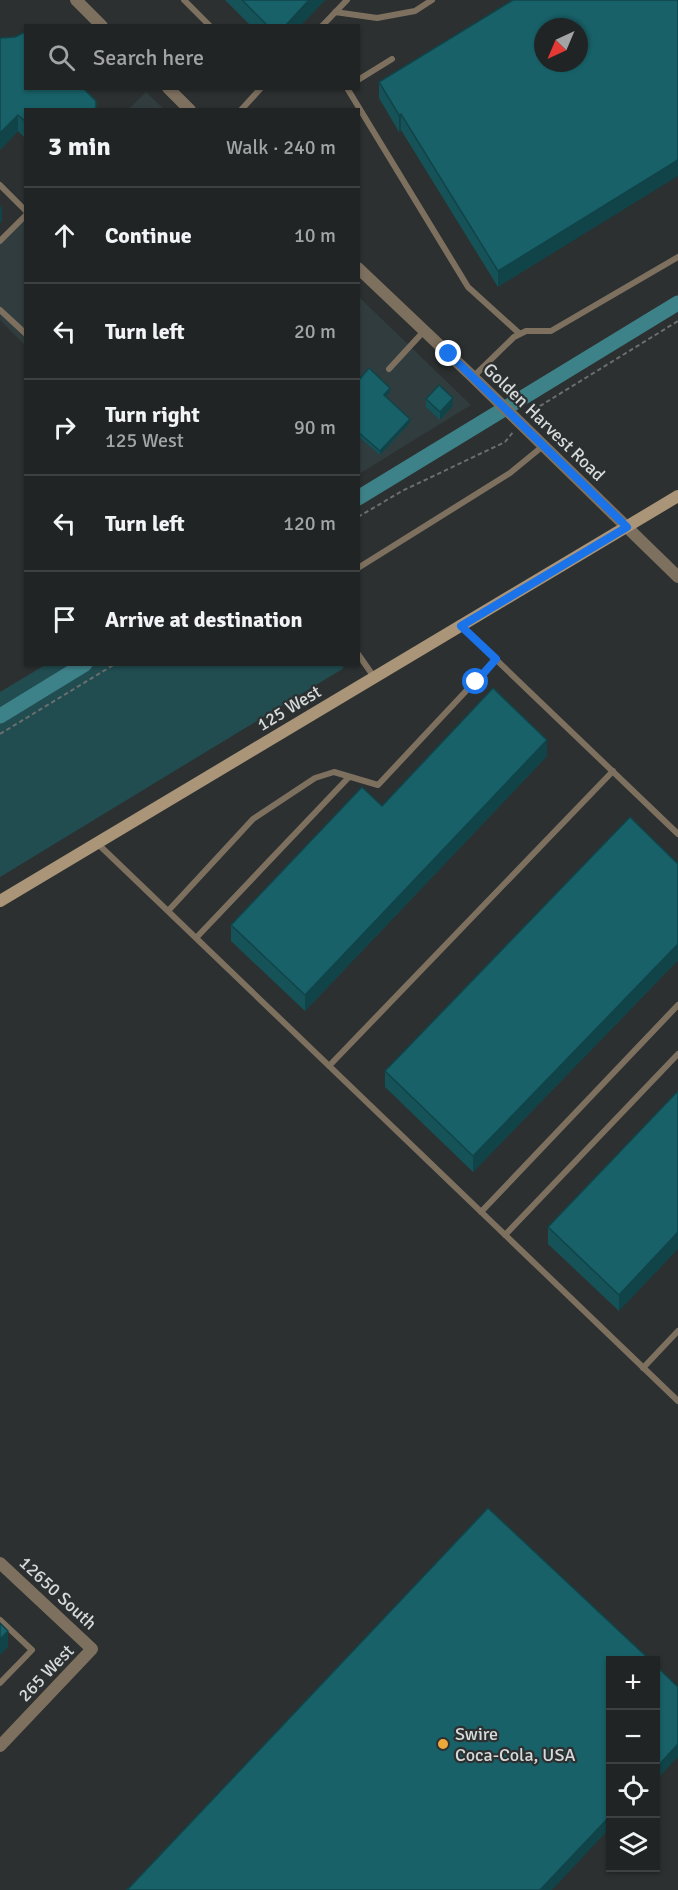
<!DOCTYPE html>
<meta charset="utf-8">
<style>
body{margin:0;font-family:Signika,sans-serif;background:#2d3031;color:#f1f3f6}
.controls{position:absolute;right:18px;bottom:18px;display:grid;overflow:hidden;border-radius:0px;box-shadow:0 2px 4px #0004}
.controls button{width:54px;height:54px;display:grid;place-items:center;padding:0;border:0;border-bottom:2px solid #3e4141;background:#212424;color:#f1f3f6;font:30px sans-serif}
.compass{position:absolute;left:534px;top:18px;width:54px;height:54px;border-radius:50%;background:#212424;box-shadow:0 2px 4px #0004;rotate:224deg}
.stop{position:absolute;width:18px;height:18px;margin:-14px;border:4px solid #1a73e8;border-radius:50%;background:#fff}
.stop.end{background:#1a73e8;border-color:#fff;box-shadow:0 2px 6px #0008}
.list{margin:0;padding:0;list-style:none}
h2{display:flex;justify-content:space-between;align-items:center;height:78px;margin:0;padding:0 24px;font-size:26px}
h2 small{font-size:20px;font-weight:400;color:#a2a4a6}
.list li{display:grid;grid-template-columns:39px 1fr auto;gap:18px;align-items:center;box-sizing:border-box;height:96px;padding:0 24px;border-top:2px solid #3e4141}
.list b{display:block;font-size:22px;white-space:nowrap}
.list p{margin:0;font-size:20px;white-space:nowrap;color:#a2a4a6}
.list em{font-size:20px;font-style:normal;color:#a2a4a6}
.icon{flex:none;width:33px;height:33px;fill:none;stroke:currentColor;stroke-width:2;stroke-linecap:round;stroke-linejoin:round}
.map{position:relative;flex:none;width:678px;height:1890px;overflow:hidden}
.search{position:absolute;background:#212424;box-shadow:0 2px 4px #0004;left:24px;top:24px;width:336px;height:66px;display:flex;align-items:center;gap:15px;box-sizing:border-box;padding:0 21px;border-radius:0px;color:#a2a4a6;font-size:22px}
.panel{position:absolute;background:#212424;box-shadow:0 2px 4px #0004;left:24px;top:108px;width:336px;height:558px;border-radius:0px}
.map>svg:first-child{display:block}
</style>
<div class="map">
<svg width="678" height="1890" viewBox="0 0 678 1890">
<rect width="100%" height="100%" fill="#2c3030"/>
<path fill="#303c3d" d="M146,92l18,17h-35z
M25,217v128l-25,-25v-77z
M358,296l113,109 -112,69h-1z"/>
<path fill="#214d51" d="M341,665l3,3 -344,209v-185l45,-27z"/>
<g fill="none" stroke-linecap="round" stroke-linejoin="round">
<path stroke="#3e8289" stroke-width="15" d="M358,498l320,-195
M0,716l85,-52"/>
<path stroke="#6a6e6e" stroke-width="2" stroke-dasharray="4.5 3" stroke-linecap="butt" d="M527,414l151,-93
M358,517l44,-26 103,-49 8,-10
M0,734l115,-70"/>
<path stroke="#7e705f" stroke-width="6" d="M184,0l26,26
M335,12l42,6 38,-7 17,-11
M322,26l25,-26
M358,80l34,-21
M347,88l121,199 52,47
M241,110l20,-22
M0,185l26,26
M0,241l26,-26
M0,310l26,24
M389,369l35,-38
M473,377l41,-40 12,-6h25l127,-74
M358,568l152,-95 33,-27
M461,626l217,208
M358,654l16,23
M97,843l581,558
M168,911l85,-92 62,-41 19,-6 44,13 118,-126
M196,938l153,-161
M329,1066l284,-295
M481,1212l197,-207
M505,1235l173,-181
M643,1368l35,-37
M0,1620l32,30 -32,33"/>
<path stroke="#7e705f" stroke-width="12" d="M76,0l26,26
M168,88l22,22
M358,268l115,109 205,200
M0,1563l92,86 -92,97"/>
<path stroke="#ab9579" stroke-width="12" d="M0,901l678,-405"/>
</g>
<path fill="#155359" d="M225,0h100l-25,26h-49z
M513,0l-15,287 -97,-157 -2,2 -20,-34v-16z
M0,38l96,72h-70v29l-8,-8 -18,19z
M358,381l32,11 -4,5 24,26 -30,32 -22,-19z
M426,399l27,7 -13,14 -14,-13z
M547,756l-242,255 -74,-70v-16l151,-119z
M678,864v96l-205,212 -88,-85v-16z
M678,1091l-59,220 -71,-67v-17z"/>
<path fill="#114449" d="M309,0h16l-25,26h-15z
M401,114v16l-2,2v-17z
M18,115v16l-18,19v-17z
M678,160v16l-180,111v-16z
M2,205v16l-2,3v-16z
M390,388v4l-6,7v-4z
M453,398v8l-13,14v-8z
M410,419v4l-30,32v-4z
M547,740v16l-242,255v-16z
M678,944v16l-205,212v-16z
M678,1232v17l-59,62v-16z
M8,1631v16l-8,8v-16z
M678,1744v13l-22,23v-12z
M610,1816v12l-58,62h-12z"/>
<path fill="#186168" stroke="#114449" stroke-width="1.5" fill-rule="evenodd" d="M242,0h67l-24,26h-17z
M513,0h165v160l-180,111 -97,-157 -2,1 -20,-33zM543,27h36v36h-36z
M23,33l3,2v53h57l13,13v6l-2,3h-68v12l-8,-7 -18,18v-95l15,-1z
M369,368l21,20 -6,7 26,24 -30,32 -22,-19v-51z
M439,385l14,13 -13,14 -14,-13z
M493,688l54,52 -242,255 -74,-70 131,-138 20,19z
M630,817l48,47v80l-205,212 -88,-85z
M678,1091v141l-59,63 -71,-68z
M488,1508l162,152h-40v156l-70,74h-413z
M0,1623l8,8 -8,8z
M656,1666l22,21v57l-22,24z"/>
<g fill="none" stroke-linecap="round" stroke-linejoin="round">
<path stroke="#1a73e8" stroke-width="8" d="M449,354l178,173 -166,99 35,33 -20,23"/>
</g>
<circle fill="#eda83b" stroke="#2c3030" stroke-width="2" cx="443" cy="1744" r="6"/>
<g text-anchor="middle" stroke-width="4.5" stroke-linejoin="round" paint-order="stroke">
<g font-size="18" fill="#d7dada" stroke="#2c3030">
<text transform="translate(544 422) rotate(44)" y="6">Golden Harvest Road</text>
<text transform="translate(289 708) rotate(-31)" y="6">125 West</text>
<text transform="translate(58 1593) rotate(43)" y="6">12650 South</text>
<text transform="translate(46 1673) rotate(-46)" y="6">265 West</text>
</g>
<g font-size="18" fill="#d7dada" stroke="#2c3030" text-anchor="start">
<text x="455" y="1740">Swire<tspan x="455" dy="21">Coca-Cola, USA</tspan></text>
</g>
</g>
</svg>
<div class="controls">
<button>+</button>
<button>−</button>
<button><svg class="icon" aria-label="locate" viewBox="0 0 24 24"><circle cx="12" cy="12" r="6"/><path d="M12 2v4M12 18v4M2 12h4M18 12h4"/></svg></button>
<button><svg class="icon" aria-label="layers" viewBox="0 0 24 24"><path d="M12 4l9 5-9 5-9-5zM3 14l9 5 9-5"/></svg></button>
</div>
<svg class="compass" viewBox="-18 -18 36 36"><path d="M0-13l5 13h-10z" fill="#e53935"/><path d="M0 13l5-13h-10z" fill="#a2a4a6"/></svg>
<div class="stop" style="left:476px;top:682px"></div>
<div class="stop end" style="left:449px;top:354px"></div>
<div class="search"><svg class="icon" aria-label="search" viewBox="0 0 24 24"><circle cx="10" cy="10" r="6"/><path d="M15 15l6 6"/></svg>Search here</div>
<section class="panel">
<h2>3 min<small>Walk · 240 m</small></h2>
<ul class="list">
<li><svg class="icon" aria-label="ahead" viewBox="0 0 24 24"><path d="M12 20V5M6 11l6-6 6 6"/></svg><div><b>Continue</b></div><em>10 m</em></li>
<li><svg class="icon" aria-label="left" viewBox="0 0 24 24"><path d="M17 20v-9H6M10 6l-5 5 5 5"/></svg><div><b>Turn left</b></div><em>20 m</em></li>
<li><svg class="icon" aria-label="right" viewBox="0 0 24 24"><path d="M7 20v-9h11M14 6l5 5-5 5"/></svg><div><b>Turn right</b><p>125 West</p></div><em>90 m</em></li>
<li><svg class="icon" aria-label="left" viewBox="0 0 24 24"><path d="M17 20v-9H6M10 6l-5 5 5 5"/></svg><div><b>Turn left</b></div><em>120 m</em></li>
<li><svg class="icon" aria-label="arrive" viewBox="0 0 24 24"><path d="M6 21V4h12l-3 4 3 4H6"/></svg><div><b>Arrive at destination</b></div></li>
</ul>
</section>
</div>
